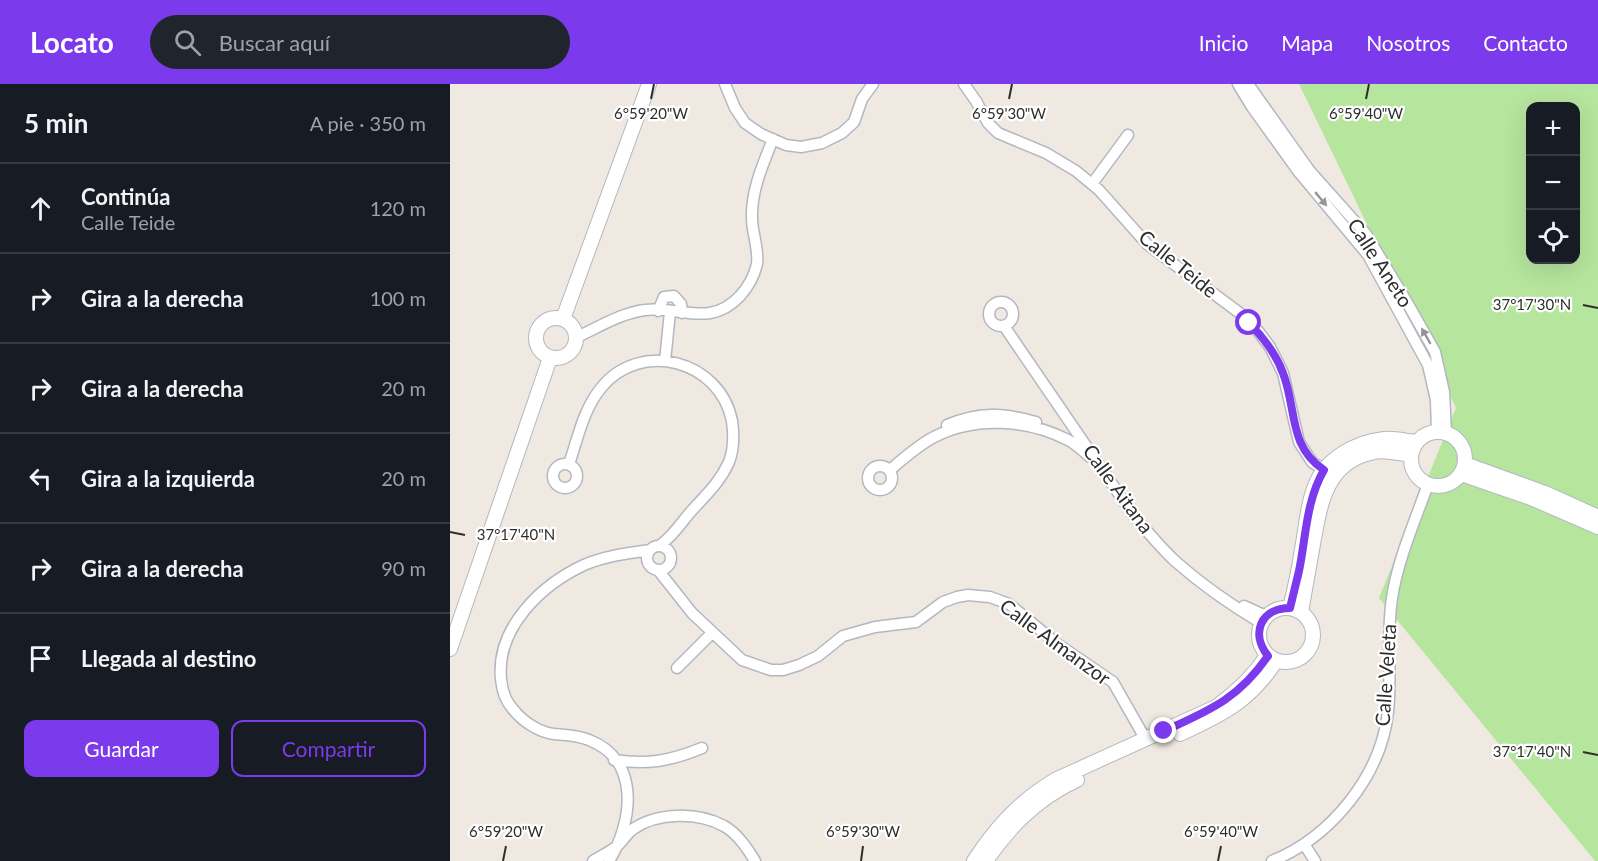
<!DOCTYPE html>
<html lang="es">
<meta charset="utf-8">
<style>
body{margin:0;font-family:Lato,sans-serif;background:#20242c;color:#f1f3f6}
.controls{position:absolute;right:18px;top:18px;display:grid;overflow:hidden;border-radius:12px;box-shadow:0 6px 24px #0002}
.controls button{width:54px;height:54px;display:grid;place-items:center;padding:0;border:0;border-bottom:2px solid #363941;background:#171b24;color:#f1f3f6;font:30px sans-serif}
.stop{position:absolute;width:18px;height:18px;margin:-14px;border:4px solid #7c3aed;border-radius:50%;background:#fff}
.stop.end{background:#7c3aed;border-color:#fff;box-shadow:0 2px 6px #0008}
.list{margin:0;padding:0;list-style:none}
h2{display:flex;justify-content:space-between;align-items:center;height:78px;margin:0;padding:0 24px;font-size:26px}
h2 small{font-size:20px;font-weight:400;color:#9ea1a6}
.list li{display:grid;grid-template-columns:39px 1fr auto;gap:18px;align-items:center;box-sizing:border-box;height:90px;padding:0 24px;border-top:2px solid #363941}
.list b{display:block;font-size:22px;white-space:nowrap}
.list p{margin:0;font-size:20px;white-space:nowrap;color:#9ea1a6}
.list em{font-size:20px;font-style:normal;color:#9ea1a6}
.actions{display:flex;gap:12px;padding:18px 24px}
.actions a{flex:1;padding:14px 0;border:2px solid #7c3aed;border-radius:12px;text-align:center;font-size:21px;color:#7c3aed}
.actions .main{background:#7c3aed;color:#fff}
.icon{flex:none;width:33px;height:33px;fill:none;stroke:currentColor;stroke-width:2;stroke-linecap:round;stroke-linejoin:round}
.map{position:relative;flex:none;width:1148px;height:777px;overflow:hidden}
header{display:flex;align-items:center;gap:36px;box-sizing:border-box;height:84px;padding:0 30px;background:#7c3aed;color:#fff}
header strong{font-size:28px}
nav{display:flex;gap:33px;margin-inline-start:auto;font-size:21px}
.search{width:420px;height:54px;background:#20242c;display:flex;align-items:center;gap:15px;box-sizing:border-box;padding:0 21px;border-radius:33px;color:#9ea1a6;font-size:22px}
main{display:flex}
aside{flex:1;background:#171b24}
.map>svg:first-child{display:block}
</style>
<header>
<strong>Locato</strong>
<div class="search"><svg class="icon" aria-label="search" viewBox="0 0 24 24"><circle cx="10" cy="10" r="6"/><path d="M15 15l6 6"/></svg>Buscar aquí</div>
<nav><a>Inicio</a><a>Mapa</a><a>Nosotros</a><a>Contacto</a></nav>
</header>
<main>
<aside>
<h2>5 min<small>A pie · 350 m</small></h2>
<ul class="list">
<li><svg class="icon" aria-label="ahead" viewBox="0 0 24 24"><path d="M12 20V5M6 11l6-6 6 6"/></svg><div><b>Continúa</b><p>Calle Teide</p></div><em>120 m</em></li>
<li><svg class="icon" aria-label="right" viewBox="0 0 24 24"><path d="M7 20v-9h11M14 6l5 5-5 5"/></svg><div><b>Gira a la derecha</b></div><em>100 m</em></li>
<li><svg class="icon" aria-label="right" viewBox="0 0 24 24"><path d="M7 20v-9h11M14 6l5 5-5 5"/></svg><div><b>Gira a la derecha</b></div><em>20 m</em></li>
<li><svg class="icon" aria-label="left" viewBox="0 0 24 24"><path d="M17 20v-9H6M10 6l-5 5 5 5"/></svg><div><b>Gira a la izquierda</b></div><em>20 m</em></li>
<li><svg class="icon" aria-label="right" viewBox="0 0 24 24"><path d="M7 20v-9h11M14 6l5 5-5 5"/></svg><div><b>Gira a la derecha</b></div><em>90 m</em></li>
<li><svg class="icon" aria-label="arrive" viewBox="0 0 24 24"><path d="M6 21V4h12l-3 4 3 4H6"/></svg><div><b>Llegada al destino</b></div></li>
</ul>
<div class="actions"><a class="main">Guardar</a><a>Compartir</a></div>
</aside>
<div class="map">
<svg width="1148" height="777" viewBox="0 0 1148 777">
<rect width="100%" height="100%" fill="#efe9e1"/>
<path fill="#b6e59e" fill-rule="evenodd" d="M849,0h299v777h-3l-216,-263 77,-190zM1080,22h46v154h-46z"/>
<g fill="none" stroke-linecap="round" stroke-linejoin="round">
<g stroke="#b4b7c1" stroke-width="13">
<path id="minor" d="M275,0l10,24 10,15 16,11 25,11 15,2 21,-4 20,-10 12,-11 8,-23 11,-15
M514,0l12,17 12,22 10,10 48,20 30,18 23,19 48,54 94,70 17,17 12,16 13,26 16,69 13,20 12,8
M788,0l14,23 46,64 70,84 60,110 8,35 1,31
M798,0l61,86 57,64 42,70 27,48 9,40 2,41
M642,100l36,-49
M539 230a12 12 0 1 1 24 0a12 12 0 1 1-24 0Z
M208,227l6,-14 10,-1 7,8 1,9
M554,242l130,190c13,15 26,31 41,45 26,23 56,44 86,62
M127,253c22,-10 44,-24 68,-27 36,-4 65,18 95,-14 9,-10 14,-19 17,-32 2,-16 -5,-30 -5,-46 -1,-27 11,-54 21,-79
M215,277l5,-49
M497,341c33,-14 55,-12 89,-3
M103 392a12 12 0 1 1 24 0a12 12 0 1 1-24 0Z
M119,380c9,-26 14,-54 32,-76 39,-49 119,-28 131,33 2,14 2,28 -3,41 -8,18 -20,30 -33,44 -13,13 -21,29 -37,40
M418 394a12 12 0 1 1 24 0a12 12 0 1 1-24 0Z
M440,386c14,-12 27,-24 44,-33 41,-21 93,-18 134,3 8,4 15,11 22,17
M197 474a12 12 0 1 1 24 0a12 12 0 1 1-24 0Z
M208,486l34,43 50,47 29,10h12l16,-5 19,-9 25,-20 32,-9 41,-5 27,-20 14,-5 11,-2 22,2 19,7 47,39 57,39 33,58
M794,522l22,10
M227,584l35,-35
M164,676c34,5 56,1 88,-12
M854,760l11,17
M143,777c8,-5 17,-9 24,-15 6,-5 10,-13 16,-17 25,-17 65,-17 91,-3 14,8 23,22 31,35
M159,777c24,-39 32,-101 -20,-121 -11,-5 -23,-5 -35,-6 -16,-2 -32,-13 -42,-26 -7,-8 -10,-18 -11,-29 -5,-51 40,-94 83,-114 21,-9 44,-12 66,-15
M822,777c59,-24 109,-85 116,-149 4,-38 -2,-76 4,-114 6,-39 23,-77 36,-114"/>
</g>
<g stroke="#b4b7c1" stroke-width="16">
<path id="tertiary" d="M86 254a20 20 0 1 1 40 0a20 20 0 1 1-40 0Z
M113,235l86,-235
M961 375a27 27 0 1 1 54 0a27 27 0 1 1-54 0Z
M1015,380l80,29 53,24
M1011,390l70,24 67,29
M809 551a27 27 0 1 1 54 0a27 27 0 1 1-54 0Z
M840,524c5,-20 9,-39 12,-59 4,-20 5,-44 13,-63 10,-27 41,-44 69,-47 10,-1 22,2 32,3
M851,528c4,-23 8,-45 12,-68 7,-38 12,-80 57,-91 13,-4 27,0 41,2
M0,565l100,-291
M730,650c43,-20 69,-32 96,-73
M524,777c23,-35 45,-59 81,-81l161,-73c21,-15 37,-30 51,-51
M536,777c24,-36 52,-63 91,-81"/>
</g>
<use href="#minor" stroke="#fff" stroke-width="10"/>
<use href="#tertiary" stroke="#fff" stroke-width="14"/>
</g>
<defs><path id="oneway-solid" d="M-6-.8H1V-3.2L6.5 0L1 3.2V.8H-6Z" transform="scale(1.5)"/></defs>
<g fill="#969696">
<use href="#oneway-solid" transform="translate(871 115) rotate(50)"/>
<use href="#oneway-solid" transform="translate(976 252) rotate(-120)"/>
</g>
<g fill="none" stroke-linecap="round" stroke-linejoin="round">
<path stroke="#7c3aed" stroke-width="8" d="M714,647c46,-21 74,-32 104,-75 -18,-23 -7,-48 22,-48 3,-12 6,-25 9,-37 7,-34 7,-70 25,-101 -36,-24 -27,-61 -41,-97 -7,-19 -20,-36 -34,-50"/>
</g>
<path fill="none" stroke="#2e2e2e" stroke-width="2" d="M201,15l3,-15M559,15l3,-15M916,15l3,-15M1133,221l15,3M0,448l15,3M1133,668l15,3M53,777l3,-15M411,777l2,-15M768,777l3,-15"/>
<g text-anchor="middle" stroke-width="4.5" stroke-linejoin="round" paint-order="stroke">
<g font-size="20" fill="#2e2e2e" stroke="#fff">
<text transform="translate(930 179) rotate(57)" y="7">Calle Aneto</text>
<text transform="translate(728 180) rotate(39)" y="7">Calle Teide</text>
<text transform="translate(668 405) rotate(54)" y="7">Calle Aitana</text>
<text transform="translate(605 558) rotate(36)" y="7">Calle Almanzor</text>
<text transform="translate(936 591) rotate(-86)" y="7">Calle Veleta</text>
</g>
</g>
<g font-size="15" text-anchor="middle" fill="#2e2e2e" stroke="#fff" stroke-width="4.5" stroke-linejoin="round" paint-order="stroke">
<text x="201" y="35">6°59'20"W</text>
<text x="559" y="35">6°59'30"W</text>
<text x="916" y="35">6°59'40"W</text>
<text x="1082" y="226">37°17'30"N</text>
<text x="66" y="456">37°17'40"N</text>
<text x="1082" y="673">37°17'40"N</text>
<text x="56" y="753">6°59'20"W</text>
<text x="413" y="753">6°59'30"W</text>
<text x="771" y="753">6°59'40"W</text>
</g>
</svg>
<div class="controls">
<button>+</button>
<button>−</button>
<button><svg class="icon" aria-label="locate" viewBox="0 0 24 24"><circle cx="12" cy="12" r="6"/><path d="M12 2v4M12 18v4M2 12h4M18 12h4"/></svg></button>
</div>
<div class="stop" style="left:799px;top:239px"></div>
<div class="stop end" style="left:714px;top:647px"></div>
</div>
</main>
